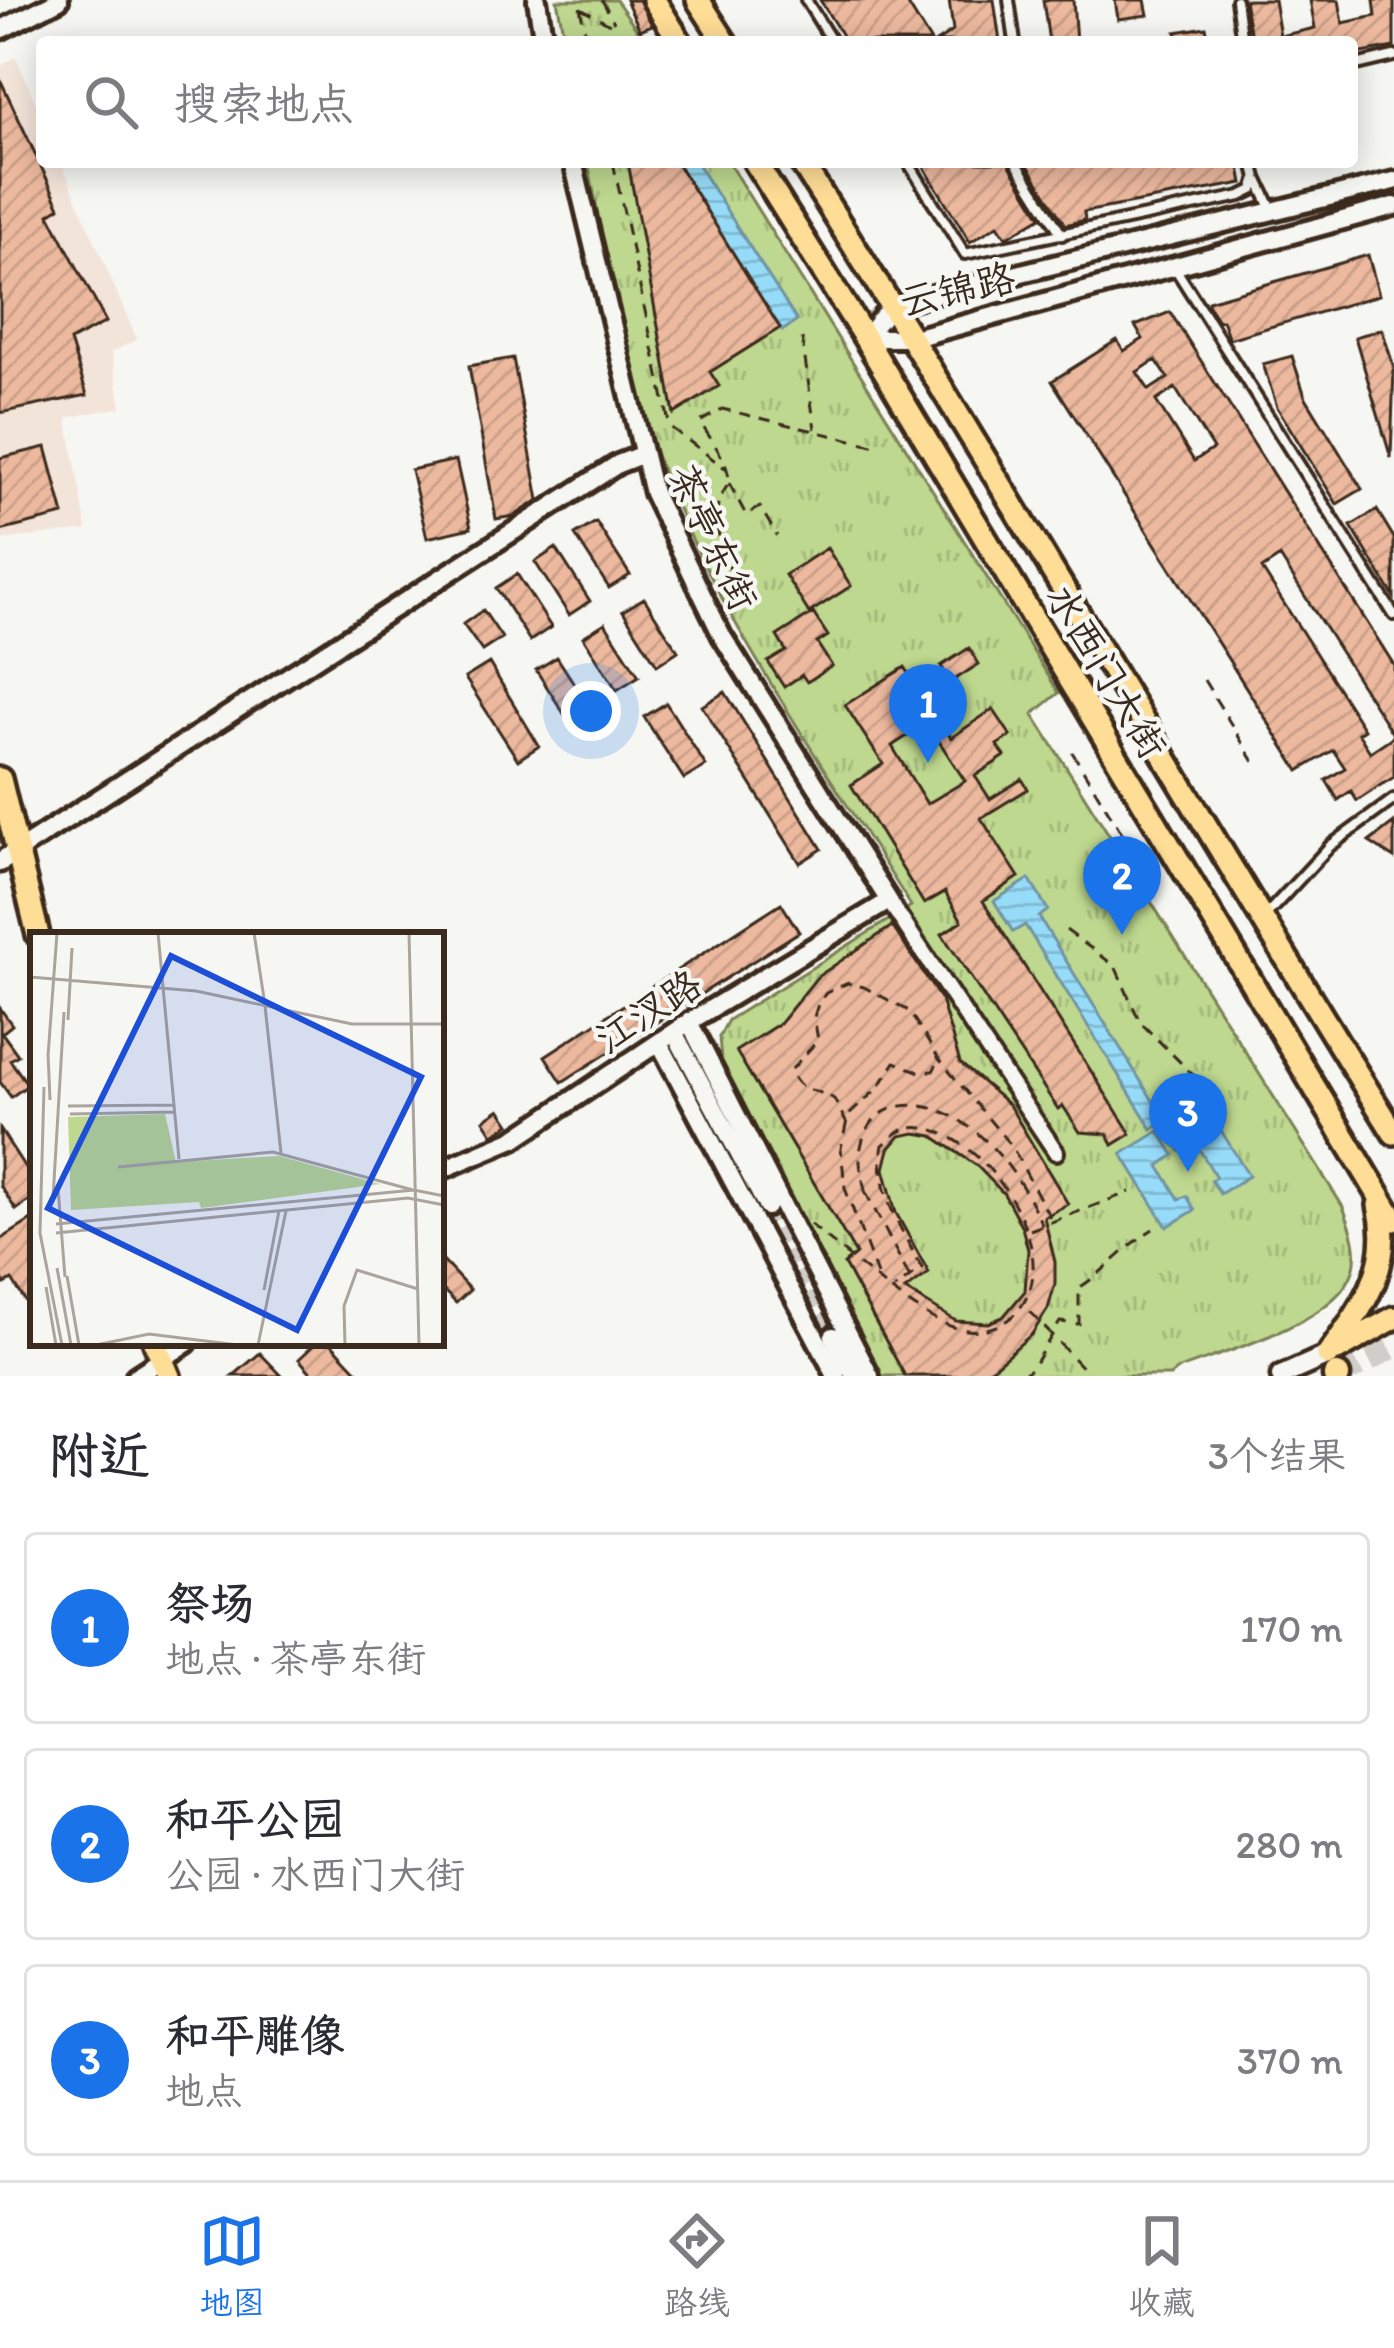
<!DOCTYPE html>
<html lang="zh">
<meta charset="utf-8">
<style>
body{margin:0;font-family:Itim,"LXGW WenKai TC",sans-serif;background:#f7f7f7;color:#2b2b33}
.you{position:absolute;left:591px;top:711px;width:42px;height:42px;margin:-30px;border:9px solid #fff;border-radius:50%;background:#1a73e8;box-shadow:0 0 0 18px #1a73e833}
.badge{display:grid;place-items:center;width:78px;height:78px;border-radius:50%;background:#1a73e8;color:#fff;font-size:39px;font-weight:700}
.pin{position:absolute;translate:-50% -99px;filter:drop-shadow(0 3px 6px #0008)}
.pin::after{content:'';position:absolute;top:63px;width:42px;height:36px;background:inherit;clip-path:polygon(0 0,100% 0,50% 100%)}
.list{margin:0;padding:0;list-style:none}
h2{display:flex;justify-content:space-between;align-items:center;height:156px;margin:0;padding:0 48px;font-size:51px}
h2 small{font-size:39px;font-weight:400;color:#7c7c81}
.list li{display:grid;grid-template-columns:78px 1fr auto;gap:36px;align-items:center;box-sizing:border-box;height:192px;margin:0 24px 24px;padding:0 24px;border:3px solid #e1e1e2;border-radius:12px}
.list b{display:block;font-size:45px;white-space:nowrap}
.list p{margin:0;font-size:39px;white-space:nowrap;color:#7c7c81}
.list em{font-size:39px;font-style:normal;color:#7c7c81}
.icon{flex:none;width:66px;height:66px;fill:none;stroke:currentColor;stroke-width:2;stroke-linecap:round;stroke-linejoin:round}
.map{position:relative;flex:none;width:1394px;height:1376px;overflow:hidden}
.search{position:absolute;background:#fff;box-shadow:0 6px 30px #0003;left:36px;right:36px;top:36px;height:132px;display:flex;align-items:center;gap:30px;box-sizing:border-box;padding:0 42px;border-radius:12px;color:#7c7c81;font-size:45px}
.sheet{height:804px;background:#fff}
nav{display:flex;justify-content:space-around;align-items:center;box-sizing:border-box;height:168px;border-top:3px solid #e1e1e2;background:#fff;font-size:33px;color:#7c7c81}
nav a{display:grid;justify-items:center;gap:6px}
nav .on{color:#1a73e8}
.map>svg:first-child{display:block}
</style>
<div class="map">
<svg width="1394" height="1376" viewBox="0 0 1394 1376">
<defs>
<pattern id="park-tufts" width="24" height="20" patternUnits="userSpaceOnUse" patternTransform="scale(3)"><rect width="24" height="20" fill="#bed88f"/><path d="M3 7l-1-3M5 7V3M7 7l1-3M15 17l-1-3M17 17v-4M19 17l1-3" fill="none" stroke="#a4ba7b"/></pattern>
<pattern id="water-rules" width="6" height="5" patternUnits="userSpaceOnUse" patternTransform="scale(3)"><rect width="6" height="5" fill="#96dbf8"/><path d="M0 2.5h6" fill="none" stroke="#82bcd4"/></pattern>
<pattern id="building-hatch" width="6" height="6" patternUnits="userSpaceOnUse" patternTransform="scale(3)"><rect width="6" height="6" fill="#ecb99e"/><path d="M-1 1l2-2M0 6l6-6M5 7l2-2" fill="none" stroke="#cb9f88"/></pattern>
</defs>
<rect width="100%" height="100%" fill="#f6f6f2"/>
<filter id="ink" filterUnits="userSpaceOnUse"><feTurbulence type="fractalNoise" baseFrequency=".00833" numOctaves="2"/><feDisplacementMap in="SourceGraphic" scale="24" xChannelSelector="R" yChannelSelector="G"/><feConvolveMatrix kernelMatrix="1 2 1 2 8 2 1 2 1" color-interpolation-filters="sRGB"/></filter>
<g filter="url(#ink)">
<path fill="#f3e4d9" d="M16,57l26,61v44h19l76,178 -26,12 10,55 -54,11 20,112 -87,10v-474z"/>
<path fill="url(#park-tufts)" stroke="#7c8156" stroke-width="3" d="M557,0h59l30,42h-81z
M588,162h140l331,531 -26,21 310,493c8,21 17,42 10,64 -17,52 -128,80 -176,99l-7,6h-292l-157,-316 -2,-23 9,-17 183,-114c-89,-144 -191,-285 -252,-443 -37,-96 -51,-200 -71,-301z"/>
<path fill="url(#water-rules)" stroke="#7294a1" stroke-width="3" d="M676,162h20l101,159 -15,10z
M1029,879l19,31 -9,7 126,203 -13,9 -127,-204 -12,7 -19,-31z
M1204,1103l45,73 -29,18 -9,-14 5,-3 -21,-35 -15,9 -15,-25z
M1159,1131l15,24 -15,11 20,33 8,-3 8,14 -28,17 -45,-73z"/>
<path fill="url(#building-hatch)" stroke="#3b2a1e" stroke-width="3" fill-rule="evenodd" d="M626,0h13l13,25 -12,5z
M820,0h85l26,42h-85z
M949,0h45l6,42h-64l17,-11z
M1043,0h30l3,42h-27z
M1115,0h30l3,15 -30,4z
M1244,0h30l6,36 35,-8 -5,-28h29l4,23 33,-7 -2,-16h20v47l-42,8v-13h-100z
M1206,27l3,15h-31l-2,-10z
M0,79l60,128 -11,7 57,108 -36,19 17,54 -87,18z
M628,162h48l104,166 -70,44 9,14 -45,28z
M921,162h87l33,55 -32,19 -3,1 -8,-12 -28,17z
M1026,162h213l4,21 -159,29 1,8 -20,5z
M1368,255l11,40 -150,44 -7,-19 -4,1 -9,-14 -1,-6z
M1170,312l224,353v112l-37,24 -6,-10 -13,9 -12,-20 19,-12 -12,-18 -34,21 -247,-390 65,-41 7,11 19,-12 -8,-13zM1156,360l12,18 -19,12 -12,-18zM1175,388l38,61 -19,12 -38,-60zM1280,557l114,179 -24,16 -12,-19 6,-4 -102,-160z
M1382,329l12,39 -3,90 -36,-121z
M1292,356l13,40 57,93 -25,15 -60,-97 -14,-43z
M513,358l26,142 -25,16 -18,3 -27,-153z
M46,447l18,68 -64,16v-73z
M456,460l15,68 -44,10 -16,-68z
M1377,510l17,28v59l-43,-71z
M596,522l34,53 -21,13 -34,-53z
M556,548l34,53 -21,14 -34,-53z
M827,548l24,38 -42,27 -24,-38z
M517,574l34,53 -21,14 -34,-53z
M644,598l34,53 -21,14 -34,-54z
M483,610l19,28 -20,13 -19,-27z
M813,613l15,23 -11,7 15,23 -25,16 -5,-7 -18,12 -16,-25 18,-11 -9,-15z
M605,623l34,53 -22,14 -34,-53z
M969,648l10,16 -28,18 -10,-16z
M557,657l34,53 -21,13 -34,-53z
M489,663l50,83 -21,14 -53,-82z
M905,667l46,71 42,-29 18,27 -14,9 8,11 -30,20 15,23 32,-20 6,10 -47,29 38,59 -36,24 148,233 -18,11 -5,-11 -28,-2 -17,-26 -5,3 -116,-175 20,-13 -17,-29 -21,12 -73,-119 32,-21 -38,-59zM927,723l38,58 -38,23 -35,-58z
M725,692l97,157 -22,14 -98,-157z
M666,703l40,63 -22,13 -40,-62z
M1394,823v35l-25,-16z
M781,903l18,29 -237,150 -17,-26z
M892,926l49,74 19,63 49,42 59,99 -24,13 11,45v22l-7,25 -16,25 -49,42h-78l-61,-112 12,-10 -120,-203 44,-28 37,-46zM915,1133l18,3 44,30 27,28 18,33 6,23 -3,41 -22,26 -15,6 -32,-2 -51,-31 24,-17 -33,-60 -12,-44 5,-20 11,-13z
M0,1008l12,17 -10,8 16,22 -8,5 18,25 -17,12 -11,-15z
M500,1109l10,15 -17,10 -9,-14z
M0,1129l33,51v18l-17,12 -16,-25z
M33,1219v94l-21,-33 -7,4 -5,-8v-36z
M441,1259l29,31 -14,13 -15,-15z
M316,1343h15l31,33h-48l-15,-17z
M260,1353l22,23h-49z"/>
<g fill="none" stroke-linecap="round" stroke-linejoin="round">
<path stroke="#d1cdc8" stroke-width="16" stroke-dasharray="16 8" stroke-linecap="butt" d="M767,1207l66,129"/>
<path stroke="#d1cdc8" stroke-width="24" stroke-dasharray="24 12" stroke-linecap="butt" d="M1337,1376l57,-30"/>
<g stroke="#3b2a1e" stroke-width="16">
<path id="service" d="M806,0l26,42
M1009,0l6,42
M1236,0l6,42
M1352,66l42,-10
M908,162l57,92 276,-58 12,-6 4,-12 -4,-16
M1016,162l46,73
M1257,178l16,34
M1175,268l219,347
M1266,915l64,-69 64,-47"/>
</g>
<g stroke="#3b2a1e" stroke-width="22">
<path id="minor" d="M889,901l167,251"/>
</g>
<g stroke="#3b2a1e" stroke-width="26">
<path id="tertiary" d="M537,0l7,42
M0,30l59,-30
M865,338l27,-33 502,-124
M865,338h49l480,-132
M17,851l601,-387 23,-9
M689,1022l181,354
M674,1032l93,175
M659,1042l177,334
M441,1170l73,-31 175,-117 200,-121 -167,-265 -69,-143 -80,-331
M833,1336l21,40
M136,1376l51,-33"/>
</g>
<g stroke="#3b2a1e" stroke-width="27">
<path id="secondary" d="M0,862l17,-11
M1281,1376l47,-21"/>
</g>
<g stroke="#3b2a1e" stroke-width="30">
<path id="primary" d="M654,0l26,42
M698,0l27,42
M755,162l110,176 529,882
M801,162c203,320 392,649 593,971
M0,779l38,156
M155,1343l14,33
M1337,1350l57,-32
M1328,1355c35,-49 66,-87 51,-150"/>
</g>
<g stroke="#3b2a1e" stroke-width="33">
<path id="trunk" d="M1336,1376h1"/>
</g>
<path stroke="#3b2a1e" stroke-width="3" stroke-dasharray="12 9" stroke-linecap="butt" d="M602,0l12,22
M580,7l7,35
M581,8l29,16
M613,162l57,265 55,41
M802,338l13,91
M729,483l17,32 14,-8 17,29
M733,576c-10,-22 -21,-51 -14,-76 4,-10 12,-14 9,-27 -4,-17 -19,-36 -28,-51l22,-13 155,37
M1204,680l52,85
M1072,752l61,99
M1066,930l49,36 25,56 65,65
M847,1124l-13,-25c-17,-11 -38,-6 -43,-29l27,-30 -4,-23 4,-13 8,-11 22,-10 16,4 45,24 30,48 73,88 40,74
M865,1191c-2,-12 -6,-25 -5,-37 6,-58 64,-58 102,-32 37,24 63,64 80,103
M810,1224c36,29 102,90 143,103 17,6 38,4 53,-6 79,-54 -33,-210 -100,-192 -9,2 -16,10 -23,16 -9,45 19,85 39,123l-28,21
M1030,1230l100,-38
M877,1275l-32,-87 -4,-40 7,-32 31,-29 16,-25 25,10 13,-1 5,-9
M1020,1376l12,-8 28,-46 19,2v-36c28,-18 47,-42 74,-59"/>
<use href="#service" stroke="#f6f6f2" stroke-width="8"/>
<use href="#minor" stroke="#f6f6f2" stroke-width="14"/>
<use href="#tertiary" stroke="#f6f6f2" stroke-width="16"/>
<use href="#secondary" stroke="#f6f6f2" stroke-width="18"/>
<use href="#primary" stroke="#fedd96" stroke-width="21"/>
<use href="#trunk" stroke="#fedd96" stroke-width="24"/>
<path stroke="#3b2a1e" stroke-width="3" stroke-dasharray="12 9" stroke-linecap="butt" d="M865,1191l47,91
M1030,1312l60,64"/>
</g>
</g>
<g text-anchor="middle" stroke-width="9" stroke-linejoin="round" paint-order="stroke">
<g font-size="39" fill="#3b2a1e" stroke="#f6f6f2">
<text transform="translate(957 289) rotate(-13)" y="14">云锦路</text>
<text transform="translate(714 537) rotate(65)" y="14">茶亭东街</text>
<text transform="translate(1107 671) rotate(59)" y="14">水西门大街</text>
<text transform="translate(648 1011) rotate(-33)" y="14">江汊路</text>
</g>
</g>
<g transform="translate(30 932)">
<rect width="414" height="414" fill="#f6f6f2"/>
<path d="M135,182l11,48 103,-6 101,28 -179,24 -2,-6 -128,8 -3,-93z" fill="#bed88f"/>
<path fill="none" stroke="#aba49d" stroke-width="3" d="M128,1l21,226M224,1l11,72M379,1l10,412M0,45l166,14 156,33h92M235,74l16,147M38,88l4,-72M18,121l2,47M18,124l9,-123M14,155l-4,146 22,112M38,174l105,-1M40,182l104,-2M88,235l155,-15 140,38M28,256l7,89M23,266l11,-186M26,292l358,-34 30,6M26,301l352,-35 36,7M27,336l14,77M37,344l12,69M16,355l10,58M234,358l15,-79M66,413l53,-11 89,11M228,413l28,-134M315,413l-1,-39 13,-36 61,19"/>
<path fill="#1d4ed8" fill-opacity="0.15" stroke="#1d4ed8" stroke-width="6" d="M141,24l250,121 -124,253 -249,-122z"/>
<rect width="414" height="414" fill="none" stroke="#3b2a1e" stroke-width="6"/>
</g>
</svg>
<div class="you"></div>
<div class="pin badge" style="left:928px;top:763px">1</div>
<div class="pin badge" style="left:1122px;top:935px">2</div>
<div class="pin badge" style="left:1188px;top:1172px">3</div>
<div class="search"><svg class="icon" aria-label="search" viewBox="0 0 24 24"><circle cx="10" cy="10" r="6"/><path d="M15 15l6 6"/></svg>搜索地点</div>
</div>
<section class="sheet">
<h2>附近<small>3个结果</small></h2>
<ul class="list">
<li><span class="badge">1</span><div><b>祭场</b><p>地点 · 茶亭东街</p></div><em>170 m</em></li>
<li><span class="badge">2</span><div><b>和平公园</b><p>公园 · 水西门大街</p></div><em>280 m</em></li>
<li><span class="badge">3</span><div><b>和平雕像</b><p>地点</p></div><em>370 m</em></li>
</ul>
</section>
<nav>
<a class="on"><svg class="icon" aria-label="map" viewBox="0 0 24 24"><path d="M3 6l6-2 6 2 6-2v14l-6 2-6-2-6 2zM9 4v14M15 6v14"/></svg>地图</a>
<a><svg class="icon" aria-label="directions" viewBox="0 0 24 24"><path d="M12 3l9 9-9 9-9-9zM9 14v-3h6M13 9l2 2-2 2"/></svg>路线</a>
<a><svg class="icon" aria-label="saved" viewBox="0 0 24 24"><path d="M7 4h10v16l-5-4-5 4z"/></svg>收藏</a>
</nav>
